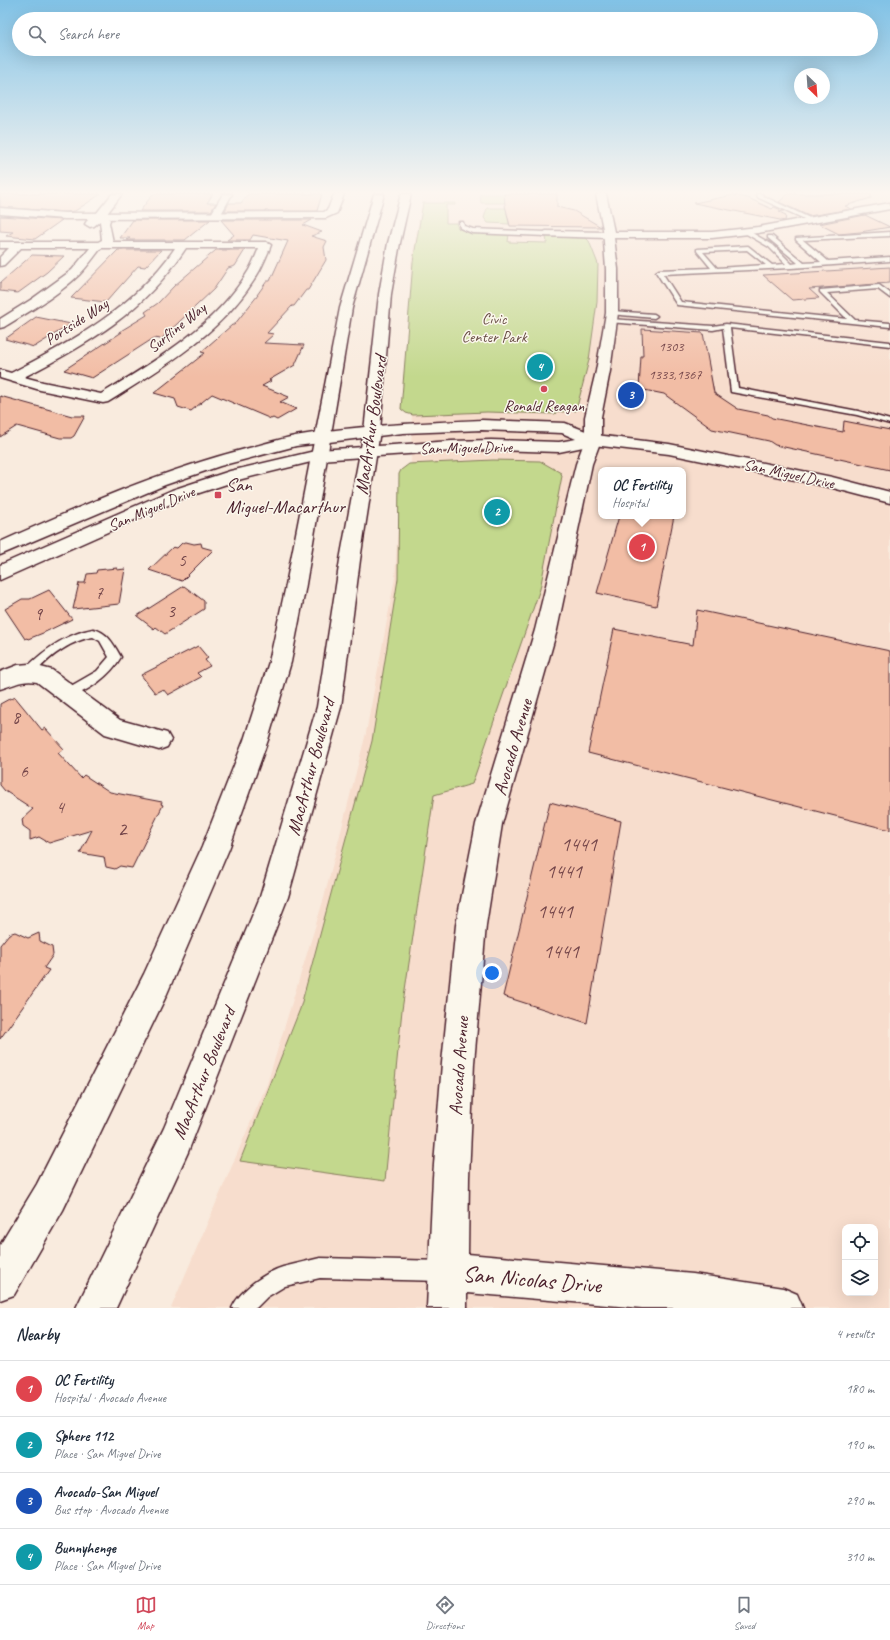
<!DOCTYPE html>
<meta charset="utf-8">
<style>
body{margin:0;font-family:Caveat,sans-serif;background:#f2f2f3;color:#1f2937}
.controls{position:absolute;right:12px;bottom:12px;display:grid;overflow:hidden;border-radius:8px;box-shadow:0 4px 16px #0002}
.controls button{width:36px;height:36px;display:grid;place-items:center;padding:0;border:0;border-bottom:1px solid #e0e1e3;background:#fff;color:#1f2937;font:20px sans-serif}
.compass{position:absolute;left:794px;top:68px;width:36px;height:36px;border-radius:50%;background:#fff;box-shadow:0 4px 16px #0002;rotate:155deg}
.you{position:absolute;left:492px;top:973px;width:14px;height:14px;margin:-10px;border:3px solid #fff;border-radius:50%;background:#1a73e8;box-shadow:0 0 0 6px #1a73e833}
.badge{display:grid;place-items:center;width:26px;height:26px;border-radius:50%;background:#d1495b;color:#fff;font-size:13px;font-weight:700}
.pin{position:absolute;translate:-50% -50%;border:2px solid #fff;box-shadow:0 1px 4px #0006}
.popup{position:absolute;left:598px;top:467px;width:88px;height:52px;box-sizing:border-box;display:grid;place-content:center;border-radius:8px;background:#fff;filter:drop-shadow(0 1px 3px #0005);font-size:13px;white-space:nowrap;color:#747a83}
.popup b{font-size:15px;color:#1f2937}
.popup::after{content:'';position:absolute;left:50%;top:100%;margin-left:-8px;border:8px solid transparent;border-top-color:#fff}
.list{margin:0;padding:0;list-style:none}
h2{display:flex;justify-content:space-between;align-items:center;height:52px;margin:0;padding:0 16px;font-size:17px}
h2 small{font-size:13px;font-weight:400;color:#747a83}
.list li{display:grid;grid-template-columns:26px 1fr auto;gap:12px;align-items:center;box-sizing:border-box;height:56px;padding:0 16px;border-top:1px solid #e0e1e3}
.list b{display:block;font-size:15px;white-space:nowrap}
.list p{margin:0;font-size:13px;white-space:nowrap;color:#747a83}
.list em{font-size:13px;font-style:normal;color:#747a83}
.icon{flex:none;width:22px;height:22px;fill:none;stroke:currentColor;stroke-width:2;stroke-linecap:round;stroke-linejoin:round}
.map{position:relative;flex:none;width:890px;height:1308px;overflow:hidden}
.search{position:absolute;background:#fff;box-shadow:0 4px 16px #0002;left:12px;right:12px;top:12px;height:44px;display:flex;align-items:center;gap:10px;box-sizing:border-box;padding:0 14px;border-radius:22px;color:#747a83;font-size:15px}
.sheet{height:276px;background:#fff}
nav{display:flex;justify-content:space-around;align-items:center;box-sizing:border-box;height:56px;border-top:1px solid #e0e1e3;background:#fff;font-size:11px;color:#747a83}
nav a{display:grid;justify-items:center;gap:2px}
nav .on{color:#d1495b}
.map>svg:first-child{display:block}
</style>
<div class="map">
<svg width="890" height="1308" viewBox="0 0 890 1308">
<rect width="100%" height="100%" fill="#f9ebde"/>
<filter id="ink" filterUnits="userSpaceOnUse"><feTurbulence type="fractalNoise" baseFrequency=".025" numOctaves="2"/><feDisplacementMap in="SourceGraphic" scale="8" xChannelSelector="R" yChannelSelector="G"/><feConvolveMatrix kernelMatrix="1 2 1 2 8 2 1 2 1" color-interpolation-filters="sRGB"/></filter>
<g filter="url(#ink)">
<path fill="#f7ddcd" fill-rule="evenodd" d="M423,194h467v1114h-719l96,-224 57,-186 42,-165 29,-155 6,-105 10,-8 1,-53 -6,-4 5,-145zM601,470h82v46h-82zM845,1227h30v66h-30z"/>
<path fill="#c3d88d" stroke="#867c5c" d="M480,194h25v9h-24z
M423,203h32v2h-9v18h10l2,5 15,5 36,1 -1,8 39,1 -1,-6 40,1 3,3 9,23 -1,38 -8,58 -13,51 -11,-2 -1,3 -7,-1 -2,3 -68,-2 -74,3 -7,-2 -5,-4 12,-147z
M487,208h19l3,16 -21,-1 -4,-5z
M493,460l47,1 21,12 1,3 -22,113 -68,195 -38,11 -32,215 -17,171 -145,-20 60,-152 72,-268 26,-162 1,-105 2,-4 8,-6z"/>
<path fill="#f2bda5" stroke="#4a1f2b" d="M0,194h101l-26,17 -10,1 -65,-5z
M153,194h60l-6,9h9l-5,8h-71z
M248,194h74l-5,17h-92l4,-8h12z
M504,194h53v13l17,4 27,16 -91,-1 -5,-21z
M788,194h83v4l-26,8 6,3 -42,7 -30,-14z
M733,195l15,3 24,11 2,-2 10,4 -5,1 7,3 -1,6 -91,-18z
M865,215l25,12 -30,5 -21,2 -20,-10z
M0,216l62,4 -27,19 -29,-3 7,-4 -13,-1z
M133,220h77l-25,20h-58l3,-2h-10z
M221,220h91l-9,5 19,7 -11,4 16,5 -3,6 2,13 -18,30h-2l-12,16h-2l-25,27 7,1 -10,9 40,2 -9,20 -26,15 2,1 -9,5 27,11 -9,5 16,7 -19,11 -4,-2 -2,1 -59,-25 -21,17 -13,-4 -3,-8 -21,-6 51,-40 -4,-1 31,-27h2l24,-30h-1l10,-14h3l18,-40 -35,-6 -3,5h-23l7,-5z
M118,250h43l-16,17 -7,-1 -32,36 -35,-4z
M216,250h29l-10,16 -7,2 -14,21 -53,50 -7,-1 -62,40 -28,-8 58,-38h-3l28,-17 -2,-3 13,-9 16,-17z
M32,255l32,1 -17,16 -29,21 -18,-2v-8z
M890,267v16l-81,6 10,9 -27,2 -29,-25z
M36,317l35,7 -37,23 -29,-8z
M642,329l61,4 11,60 24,16 30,6 4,3 71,14 1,-11 46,9v40l-115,-25 -6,-4 -57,-12 -48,-35 -25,-5 2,-33h2z
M0,396l72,20h13l-11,20 -3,2h-11l-43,-12 -17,11z
M619,516h55l-18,90 -59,-13z
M186,542l8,2 7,-1 1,4 11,3 -31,31 -33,-11 24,-23 4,1 5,-5z
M117,568v2l8,-1 -6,35 -46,5 6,-26h6l2,-9 9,-1 1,-3z
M184,586l20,15v8l-39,25 -9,-7 -2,2 -17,-13z
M49,590l23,29 -29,14 -15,6 -1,-1 -2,1 -20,-30 17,-10h8z
M697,610l193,41v179l-302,-77 26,-124 79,16z
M198,646l10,12 -3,2 5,6 -13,7 4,4 -33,18 -5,-6 -8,4 -14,-18z
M15,697l27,33 3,-2 19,21 -6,4 23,25 3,-3 26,17 52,10 -1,2 2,1 -31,63 -12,-2 -5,3 -9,-2 -2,-10 -24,-4 12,-23 -43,13 -10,-6 -9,3v-9l-7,-5 -1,-7 11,-10 -28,-18 -5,-6v-81l11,-6 1,1z
M550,802l71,19 -34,202 -84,-27z
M15,932l13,6 11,-5 1,8 12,6 1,8 -9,13 5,2 -49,69v-94l9,-11z"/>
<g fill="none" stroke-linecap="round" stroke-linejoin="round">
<g stroke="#4a1f2b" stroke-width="3">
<path id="service" d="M757,194h5l1,2 51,24 -5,1 -50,-23 -3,-3z
M459,222h4l1,4 9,3 73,3 3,2 -3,2 -74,-3 -12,-5z
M743,230h4l26,15 19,19 6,-1 -30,-25v-2h4l32,27 17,-1 -25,-22v-2l94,-6v4l-87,4 25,21 62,-4v4l-99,7 -128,6 18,28 166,17 -27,-27v-2l59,-5 11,8v5l-12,-9 -51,4 28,27 35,3v4l-213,-22 -21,-33 3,-2 52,-2 -14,-17v-2l51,-3 24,19 14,-1 -17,-17 -26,-15zM747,250l19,15 -49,3 -14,-16z
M612,311l42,3 3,2 -3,2 -44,-4v-2z
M610,319l103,7 13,-2 164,18v4l-160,-18 8,60 120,23 32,9v4l-33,-9 -126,-23 -8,-64 -10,2 -105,-8v-2z
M93,629c15,3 21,16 28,28 -11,19 -32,34 -53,41l-4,-2 -2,-3 2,-3 33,-19 12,-14 -9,-16 -7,-4c-20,3 -41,17 -55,33 -4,4 -7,7 -13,5l-2,-3 2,-3c19,-19 41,-35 68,-40z
M320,1258l123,3 7,3 3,7 -3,7 -7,3 -123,-3 -35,8 -18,11 -11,11h-24c8,-18 32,-35 51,-41 12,-3 25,-6 37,-9z"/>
</g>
<g stroke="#4a1f2b" stroke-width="3">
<path id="minor" d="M112,194h10l-16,21 4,5 -1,3 4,19h153l5,3c-3,8 -7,17 -11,25 -33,60 -96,97 -152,132l-5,1 -63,-13 -40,-12v-8l11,3c62,-32 124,-66 164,-125h-74c-7,9 -14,19 -22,27 -22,21 -49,36 -75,52l-4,1v-9l32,-20 40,-29 18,-22h-69l-17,17 -4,1v-9l9,-9h-9v-6h98l4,-2 -2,-19 -6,5 -4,1 -5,-3 3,-5 8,-5zM186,248h73c-3,7 -6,15 -10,22 -33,56 -95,92 -148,124l-58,-12 -19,-5c66,-34 120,-65 162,-129z
M223,194h9l-13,24h-8l-1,-2z
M546,231l62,1 5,3 -5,3 -66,-2 -1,-2z
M29,664l23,6 68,50 47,13 4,7 -4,7 -8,3 -54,-16 -68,-52c-14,-3 -23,3 -37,7v-17l18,-7z"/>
</g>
<g stroke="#4a1f2b" stroke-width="3">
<path id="tertiary" d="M334,194h10l-7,19 -11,5 -261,1 -65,-5v-6l65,5 259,-1 4,-3z
M596,194h10l8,38h98l46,-5 132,-24v6l-132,24 -46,5h-98l4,31v44l-8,58 -9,46v23l-9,24 -35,166 -55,194 -16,101 -12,138 -5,114 -1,77 225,20 90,14 14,6 6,14h-161l-175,-15v15h-40l6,-131 9,-114 14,-138 20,-101 59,-194 41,-166 9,-24v-23l11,-46 10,-58v-44l-3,-40z"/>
</g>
<g stroke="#4a1f2b" stroke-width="3">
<path id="secondary" d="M482,420l83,3 31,12 73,9 163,33 58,15v11l-61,-16 -160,-33 -76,-9 -34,7 -68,-2 -39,1 -133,9 -77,19 -58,19 -184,82v-15l172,-75 58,-19 89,-21 133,-9 39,-1 68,2 17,-3 -14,-6 -80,-3 -79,3 -107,13 -76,20 -55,19 -165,70v-13c81,-36 162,-72 249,-94 15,-4 31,-9 46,-12 62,-11 125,-13 187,-16z"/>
</g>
<g stroke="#4a1f2b" stroke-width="3">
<path id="primary" d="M374,194h10l-32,114 -47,282 -14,72 -23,78 -39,109 -63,147 -103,214 -49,85 -14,5v-55l37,-61 107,-210 58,-127 42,-107 25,-78 16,-72 55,-282z
M401,194h10l-11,49 -9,51 -11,137 -20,129 -19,147 -53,190 -100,255 -72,156h-40l88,-180 96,-231 57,-190 23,-147 24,-129 15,-137 9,-51z"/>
</g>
<use href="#service" fill="#fbf7ec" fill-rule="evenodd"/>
<use href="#minor" fill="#fbf7ec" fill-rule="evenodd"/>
<use href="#tertiary" fill="#fbf7ec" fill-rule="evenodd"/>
<use href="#secondary" fill="#fbf7ec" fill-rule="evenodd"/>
<use href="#primary" fill="#fbf7ec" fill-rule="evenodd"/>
</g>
</g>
<linearGradient id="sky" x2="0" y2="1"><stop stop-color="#81c2e6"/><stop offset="0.51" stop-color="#fcf6f0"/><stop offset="1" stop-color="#fcf6f0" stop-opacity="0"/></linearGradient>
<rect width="890" height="377" fill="url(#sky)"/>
<g fill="#d1495b" stroke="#fbf7ec" stroke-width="1.5">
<circle cx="544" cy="389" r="4"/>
<rect x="214" y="491" width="8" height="8" rx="2"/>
</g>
<g text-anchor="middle" stroke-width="3" stroke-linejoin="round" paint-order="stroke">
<g font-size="14" fill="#74464a">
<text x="671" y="351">1303</text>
<text x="675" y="379">1333,1367</text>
</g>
<g font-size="16" fill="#684d44" stroke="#fbf7ec">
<text x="494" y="324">Civic<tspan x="494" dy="18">Center Park</tspan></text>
</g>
<g font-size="16" fill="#4a1f2b" stroke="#fbf7ec">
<text transform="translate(76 321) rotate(-33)" y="6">Portside Way</text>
<text transform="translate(176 327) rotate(-39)" y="6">Surfline Way</text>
<text transform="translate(466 447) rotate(-1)" y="6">San Miguel Drive</text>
<text transform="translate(789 473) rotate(12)" y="6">San Miguel Drive</text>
<text transform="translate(151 508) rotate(-23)" y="6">San Miguel Drive</text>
</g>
<g font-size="16" fill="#4a1f2b" stroke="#fbf7ec">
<text x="544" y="411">Ronald Reagan</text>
</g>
<g font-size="17" fill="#74464a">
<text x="182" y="566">5</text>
<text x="99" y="599">7</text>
<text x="171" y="617">3</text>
<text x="38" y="620">9</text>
<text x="16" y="723">8</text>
<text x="24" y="777">6</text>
<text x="60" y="813">4</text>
</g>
<g font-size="19" fill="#4a1f2b" stroke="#fbf7ec">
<text transform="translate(370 425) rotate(-82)" y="7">MacArthur Boulevard</text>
<text transform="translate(512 747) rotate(-74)" y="7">Avocado Avenue</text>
<text transform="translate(310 767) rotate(-75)" y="7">MacArthur Boulevard</text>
<text transform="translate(458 1066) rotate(-86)" y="7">Avocado Avenue</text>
<text transform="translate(203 1073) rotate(-68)" y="7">MacArthur Boulevard</text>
</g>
<g font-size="19" fill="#4a1f2b" stroke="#fbf7ec" text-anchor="start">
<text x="226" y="491">San<tspan x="226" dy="22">Miguel-Macarthur</tspan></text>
</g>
<g font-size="20" fill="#74464a">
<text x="122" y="836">2</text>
<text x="579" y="851">1441</text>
<text x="564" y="878">1441</text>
<text x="555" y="918">1441</text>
<text x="561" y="958">1441</text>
</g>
<g font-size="23" fill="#4a1f2b" stroke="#fbf7ec">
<text transform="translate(532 1279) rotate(5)" y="8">San Nicolas Drive</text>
</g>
</g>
</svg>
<div class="controls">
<button><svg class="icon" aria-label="locate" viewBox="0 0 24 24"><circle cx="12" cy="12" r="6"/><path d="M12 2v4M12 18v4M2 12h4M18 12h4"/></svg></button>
<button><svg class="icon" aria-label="layers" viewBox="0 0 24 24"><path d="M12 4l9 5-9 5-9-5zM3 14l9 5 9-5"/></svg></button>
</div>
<svg class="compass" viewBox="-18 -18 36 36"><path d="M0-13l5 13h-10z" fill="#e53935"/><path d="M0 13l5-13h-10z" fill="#747a83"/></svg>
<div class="you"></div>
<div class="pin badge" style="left:642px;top:547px;background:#e0444e">1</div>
<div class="popup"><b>OC Fertility</b>Hospital</div>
<div class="pin badge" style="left:497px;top:512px;background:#0f9aa8">2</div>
<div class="pin badge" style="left:631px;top:395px;background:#1a4fb4">3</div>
<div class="pin badge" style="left:540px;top:367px;background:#0f9aa8">4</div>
<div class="search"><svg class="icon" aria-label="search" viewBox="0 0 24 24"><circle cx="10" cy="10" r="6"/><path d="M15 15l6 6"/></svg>Search here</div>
</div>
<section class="sheet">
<h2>Nearby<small>4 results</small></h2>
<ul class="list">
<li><span class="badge" style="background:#e0444e">1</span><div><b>OC Fertility</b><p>Hospital · Avocado Avenue</p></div><em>180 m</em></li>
<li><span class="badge" style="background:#0f9aa8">2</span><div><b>Sphere 112</b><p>Place · San Miguel Drive</p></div><em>190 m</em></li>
<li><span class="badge" style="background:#1a4fb4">3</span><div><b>Avocado-San Miguel</b><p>Bus stop · Avocado Avenue</p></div><em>290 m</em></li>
<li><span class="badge" style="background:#0f9aa8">4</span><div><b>Bunnyhenge</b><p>Place · San Miguel Drive</p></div><em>310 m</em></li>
</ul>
</section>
<nav>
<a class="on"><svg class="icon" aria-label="map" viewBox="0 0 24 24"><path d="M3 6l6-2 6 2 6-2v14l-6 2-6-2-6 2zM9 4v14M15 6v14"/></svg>Map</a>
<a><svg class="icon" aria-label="directions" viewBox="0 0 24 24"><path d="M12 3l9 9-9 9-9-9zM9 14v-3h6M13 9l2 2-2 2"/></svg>Directions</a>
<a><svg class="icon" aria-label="saved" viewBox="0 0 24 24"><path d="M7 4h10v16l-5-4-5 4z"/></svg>Saved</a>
</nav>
